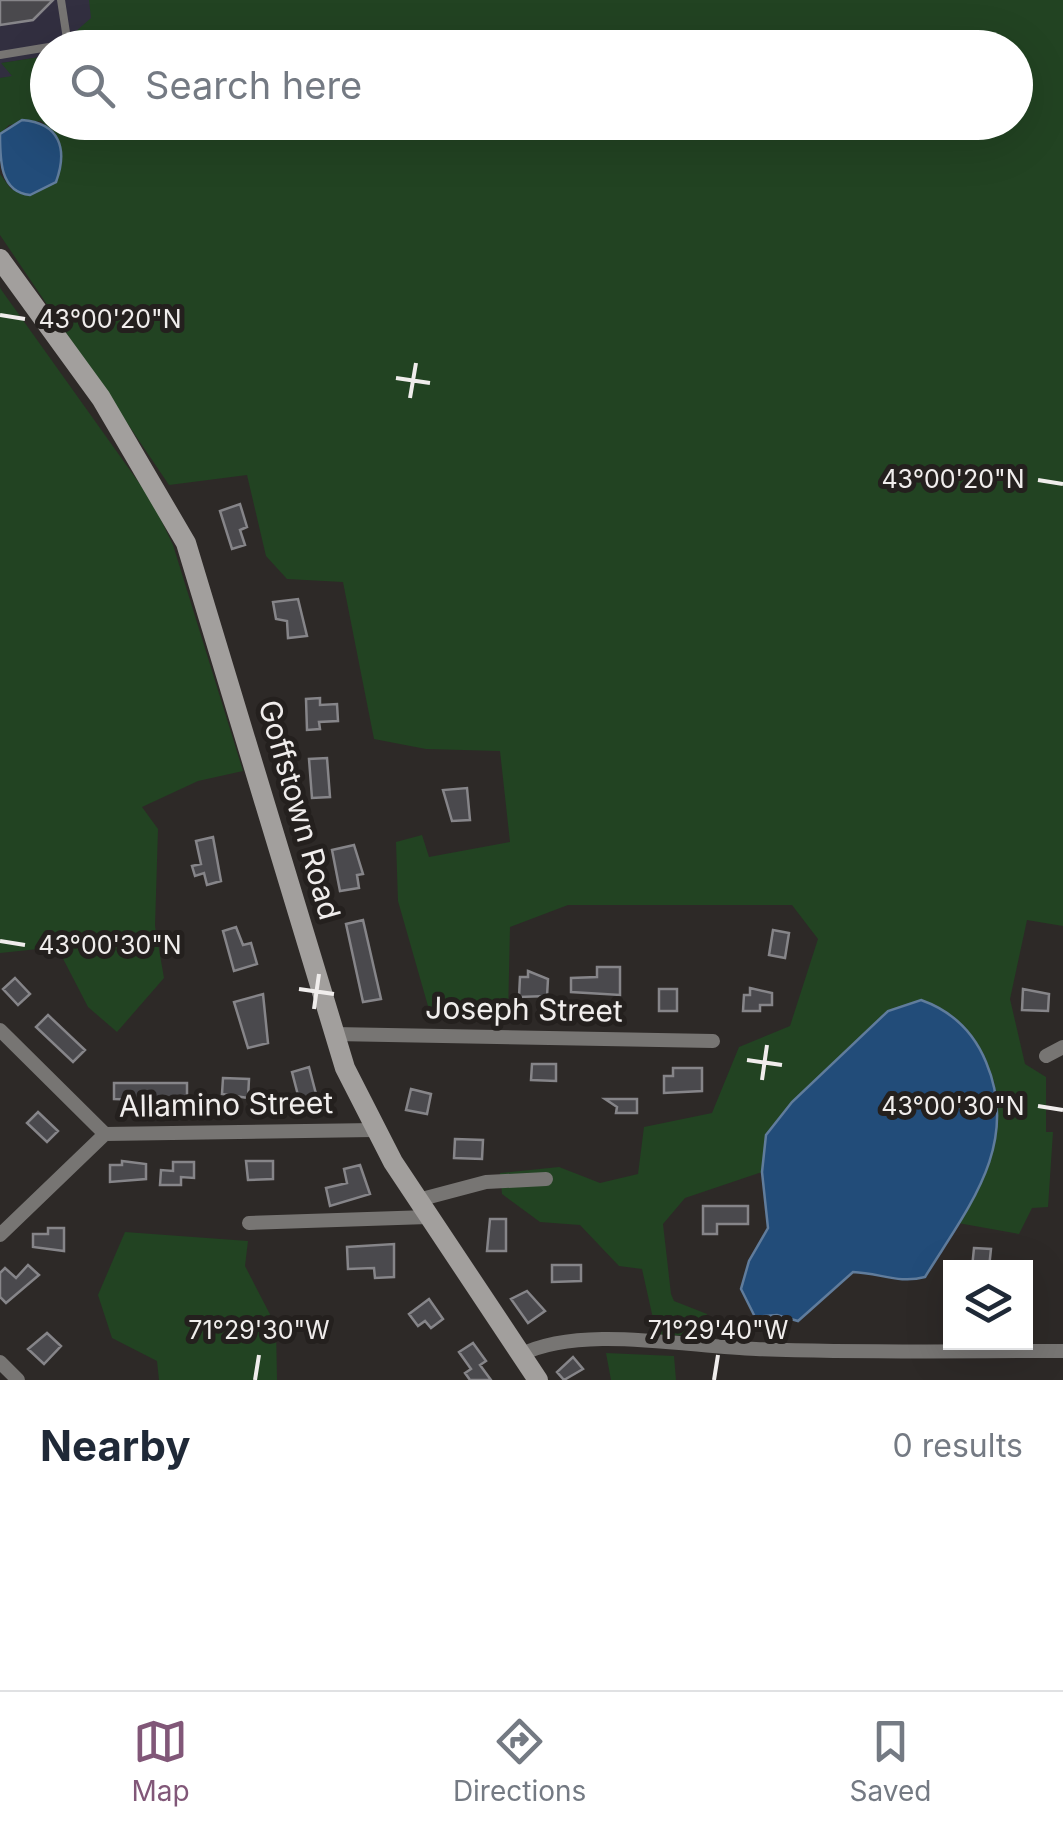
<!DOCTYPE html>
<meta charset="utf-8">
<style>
body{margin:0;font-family:Inter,sans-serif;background:#f6f6f7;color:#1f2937}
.controls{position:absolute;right:30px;bottom:30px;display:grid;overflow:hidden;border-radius:0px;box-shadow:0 10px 40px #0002}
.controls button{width:90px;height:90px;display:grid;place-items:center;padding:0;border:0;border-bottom:2px solid #e0e1e3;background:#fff;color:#1f2937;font:50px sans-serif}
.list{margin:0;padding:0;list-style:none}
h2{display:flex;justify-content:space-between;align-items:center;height:130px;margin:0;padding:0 40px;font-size:42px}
h2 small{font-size:32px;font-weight:400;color:#747a83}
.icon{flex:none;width:55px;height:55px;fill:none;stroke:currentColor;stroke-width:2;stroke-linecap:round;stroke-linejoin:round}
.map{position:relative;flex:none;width:1063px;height:1380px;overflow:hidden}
.search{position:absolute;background:#fff;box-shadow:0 10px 40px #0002;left:30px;right:30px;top:30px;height:110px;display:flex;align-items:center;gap:25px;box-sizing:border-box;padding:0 35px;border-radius:55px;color:#747a83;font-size:38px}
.sheet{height:310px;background:#fff}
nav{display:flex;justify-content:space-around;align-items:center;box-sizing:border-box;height:140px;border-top:2px solid #e0e1e3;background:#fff;font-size:28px;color:#747a83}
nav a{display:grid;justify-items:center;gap:5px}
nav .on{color:#815778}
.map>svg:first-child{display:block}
</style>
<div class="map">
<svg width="1063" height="1380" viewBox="0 0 1063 1380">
<rect width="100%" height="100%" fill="#2d2927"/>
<path fill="#322f40" d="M0,0h116l-8,47 -60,1 -1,8 -45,7 11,14 -13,1z"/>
<path fill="#224322" d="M89,0h974v926l-36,-6 -17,79 15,65 21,13v55h7l-5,75 -16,1 -13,26 -61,-11c30,-52 45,-80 36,-142l-106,-70 -96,91 -26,33 -4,37 -77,26 -22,26 8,70 3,7 33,13 -3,22 -43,-1 -7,-12 -12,-54 -23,-3 -39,-41 -40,-3 -38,-28 -2,-21 59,-6 41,16 38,-9 6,-47 68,-14 27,-66 51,-21 28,-87 -26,-34h-224l-58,22 -2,90 -76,3 -34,-119 -2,-59 26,-7 7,22 81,-15 -10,-91 -74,-2 -52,-10 -31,-157 -56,-3 -21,-23 -19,-81 -78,10 -169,-250v-61l11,15 19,6 25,-13c11,-27 9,-41 -14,-61l-32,4 -9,9v-56l12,-2 -11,-13 46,-7 1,66h968v-74l-943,-1 2,-15 16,-14z
M0,288l152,213 21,44 70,226 -45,10 -56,26 16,22 -3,97 9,52 -47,54 -29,-25 -31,-60 -57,6z
M125,1232l123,9 -3,25 31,60 1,54h-118l-2,-19 -45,-23 -14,-43z
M606,1353l68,3 2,24h-65z"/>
<path fill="#224c79" stroke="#607c9c" stroke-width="2.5" d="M22,120c38,3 46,29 34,62l-26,13c-30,-3 -30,-35 -30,-61z
M921,1000c31,11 53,33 65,62 35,83 -19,147 -61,215 -26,7 -45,-4 -72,-5l-55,49 -21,-6 -22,2 -14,-28 8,-28 19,-33 -6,-56 4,-37 26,-33 96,-91z"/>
<path fill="#4a494d" stroke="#868589" stroke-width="2.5" d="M0,0h53l-20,20 -33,5z
M240,504l7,23 -7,3 5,15 -13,4 -12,-38z
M298,599l9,37 -19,2 -1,-17 -11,-2 -3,-17z
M320,698v7l17,-1 1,17 -19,1 1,7 -13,1 -1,-31z
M327,758l3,39 -18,1 -3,-39z
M467,788l3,32 -18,1 -9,-31z
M213,837l8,44 -14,4 -3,-12 -9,3 -3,-10 9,-2 -5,-23z
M354,845l9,29 -6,1 2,13 -19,3 -8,-41z
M363,920l18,79 -18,3 -17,-78z
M236,927l7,18 8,-2 6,21 -23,7 -11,-40z
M773,930l16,3 -4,25 -16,-3z
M597,967h23v28l-49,-3v-14l26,-1z
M528,971l20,8 -1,17 -28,1 1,-20h8z
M15,978l15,16 -12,11 -15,-16z
M750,988l22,5v12h-12v6h-17l1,-16h6z
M659,989h18v22h-18z
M1023,989l26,5 -1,17 -26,-1z
M263,994l5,49 -20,5 -14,-46z
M48,1015l37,35 -12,12 -37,-35z
M532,1064h24v17l-25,-1z
M309,1067l7,27 -17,5 -7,-27z
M673,1068h29v23l-38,2v-17h9z
M223,1078l26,1 -1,19 -26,-4z
M114,1083h73v18l-73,-2z
M411,1089l20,5 -4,20 -21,-4z
M605,1099h32v14h-21l1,-6z
M38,1112l20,19 -11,11 -20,-19z
M455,1139l28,1 -1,19 -28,-1z
M122,1161l24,3v15l-36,3v-17h12z
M246,1161h27v18l-25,1z
M173,1162h21v16l-13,-1v8h-21l1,-15 12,1z
M360,1165l10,29 -40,12 -4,-18 21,-5 -3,-14z
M703,1206h45v18h-31v10h-14z
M490,1219h16v32h-19z
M48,1228h16v23l-31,-4v-13h15z
M394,1244v33l-19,1 -1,-10 -26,1 -1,-22z
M974,1248l17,1 -2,19h-17z
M28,1265l11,10 -33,28 -6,-6v-24l5,-5 11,10z
M552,1265h29v16l-29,1z
M527,1291l18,20 -17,12 -17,-24z
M429,1299l14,20 -12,9 -6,-7 -7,5 -9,-12z
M47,1333l14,13 -17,18 -16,-15z
M473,1343l13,18 -6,4 11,15h-21l-5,-7 6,-4 -12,-17z
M573,1357l10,12 -19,11 -7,-8z"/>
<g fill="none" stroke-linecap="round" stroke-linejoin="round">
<path stroke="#777573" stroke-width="8" d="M0,55l61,-10 6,-6 -6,-39"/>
<path stroke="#777573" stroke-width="14" d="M0,1030l105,104
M334,1034l379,7
M1046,1056l17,-9
M418,1200l68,-18 60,-3
M249,1223l179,-6
M0,1235l105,-101 269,-4
M520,1355c61,-31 168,-8 236,-6 102,4 205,2 307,2
M0,1362l18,18"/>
<path stroke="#a29f9d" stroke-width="20" d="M0,259l101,139 85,145 159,525 48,94 145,218"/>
</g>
<path fill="none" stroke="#f0edec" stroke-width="4" d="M0,315l25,4M396,378l34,5M410,398l6,-35M1038,480l25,4M0,941l25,4M299,989l35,5M314,1009l5,-35M747,1060l35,5M762,1080l5,-35M1038,1106l25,4M255,1380l4,-25M714,1380l4,-25"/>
<g text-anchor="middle" stroke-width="10" stroke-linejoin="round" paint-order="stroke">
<g font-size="30" fill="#f0edec" stroke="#24201e">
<text transform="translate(299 810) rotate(74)" y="10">Goffstown Road</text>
<text transform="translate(524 1010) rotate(1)" y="10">Joseph Street</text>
<text transform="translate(226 1105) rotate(-1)" y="10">Allamino Street</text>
</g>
</g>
<g font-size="25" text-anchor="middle" fill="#f0edec" stroke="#24201e" stroke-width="10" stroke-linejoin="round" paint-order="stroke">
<text x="110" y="328">43°00'20"N</text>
<text x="953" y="488">43°00'20"N</text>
<text x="110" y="954">43°00'30"N</text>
<text x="953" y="1115">43°00'30"N</text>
<text x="259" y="1339">71°29'30"W</text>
<text x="718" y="1339">71°29'40"W</text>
</g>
</svg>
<div class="controls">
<button><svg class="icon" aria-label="layers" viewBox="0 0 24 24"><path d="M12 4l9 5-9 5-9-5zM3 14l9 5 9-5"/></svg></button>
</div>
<div class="search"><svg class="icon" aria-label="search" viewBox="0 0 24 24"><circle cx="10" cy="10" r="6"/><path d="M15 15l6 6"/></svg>Search here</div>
</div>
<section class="sheet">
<h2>Nearby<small>0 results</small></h2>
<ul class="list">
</ul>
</section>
<nav>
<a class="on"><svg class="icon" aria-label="map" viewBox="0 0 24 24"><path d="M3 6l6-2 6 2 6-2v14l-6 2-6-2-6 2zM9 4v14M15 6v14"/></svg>Map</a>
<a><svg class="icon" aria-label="directions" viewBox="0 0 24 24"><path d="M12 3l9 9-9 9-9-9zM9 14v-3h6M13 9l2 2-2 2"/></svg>Directions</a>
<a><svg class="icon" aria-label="saved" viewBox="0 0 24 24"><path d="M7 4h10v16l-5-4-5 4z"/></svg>Saved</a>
</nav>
